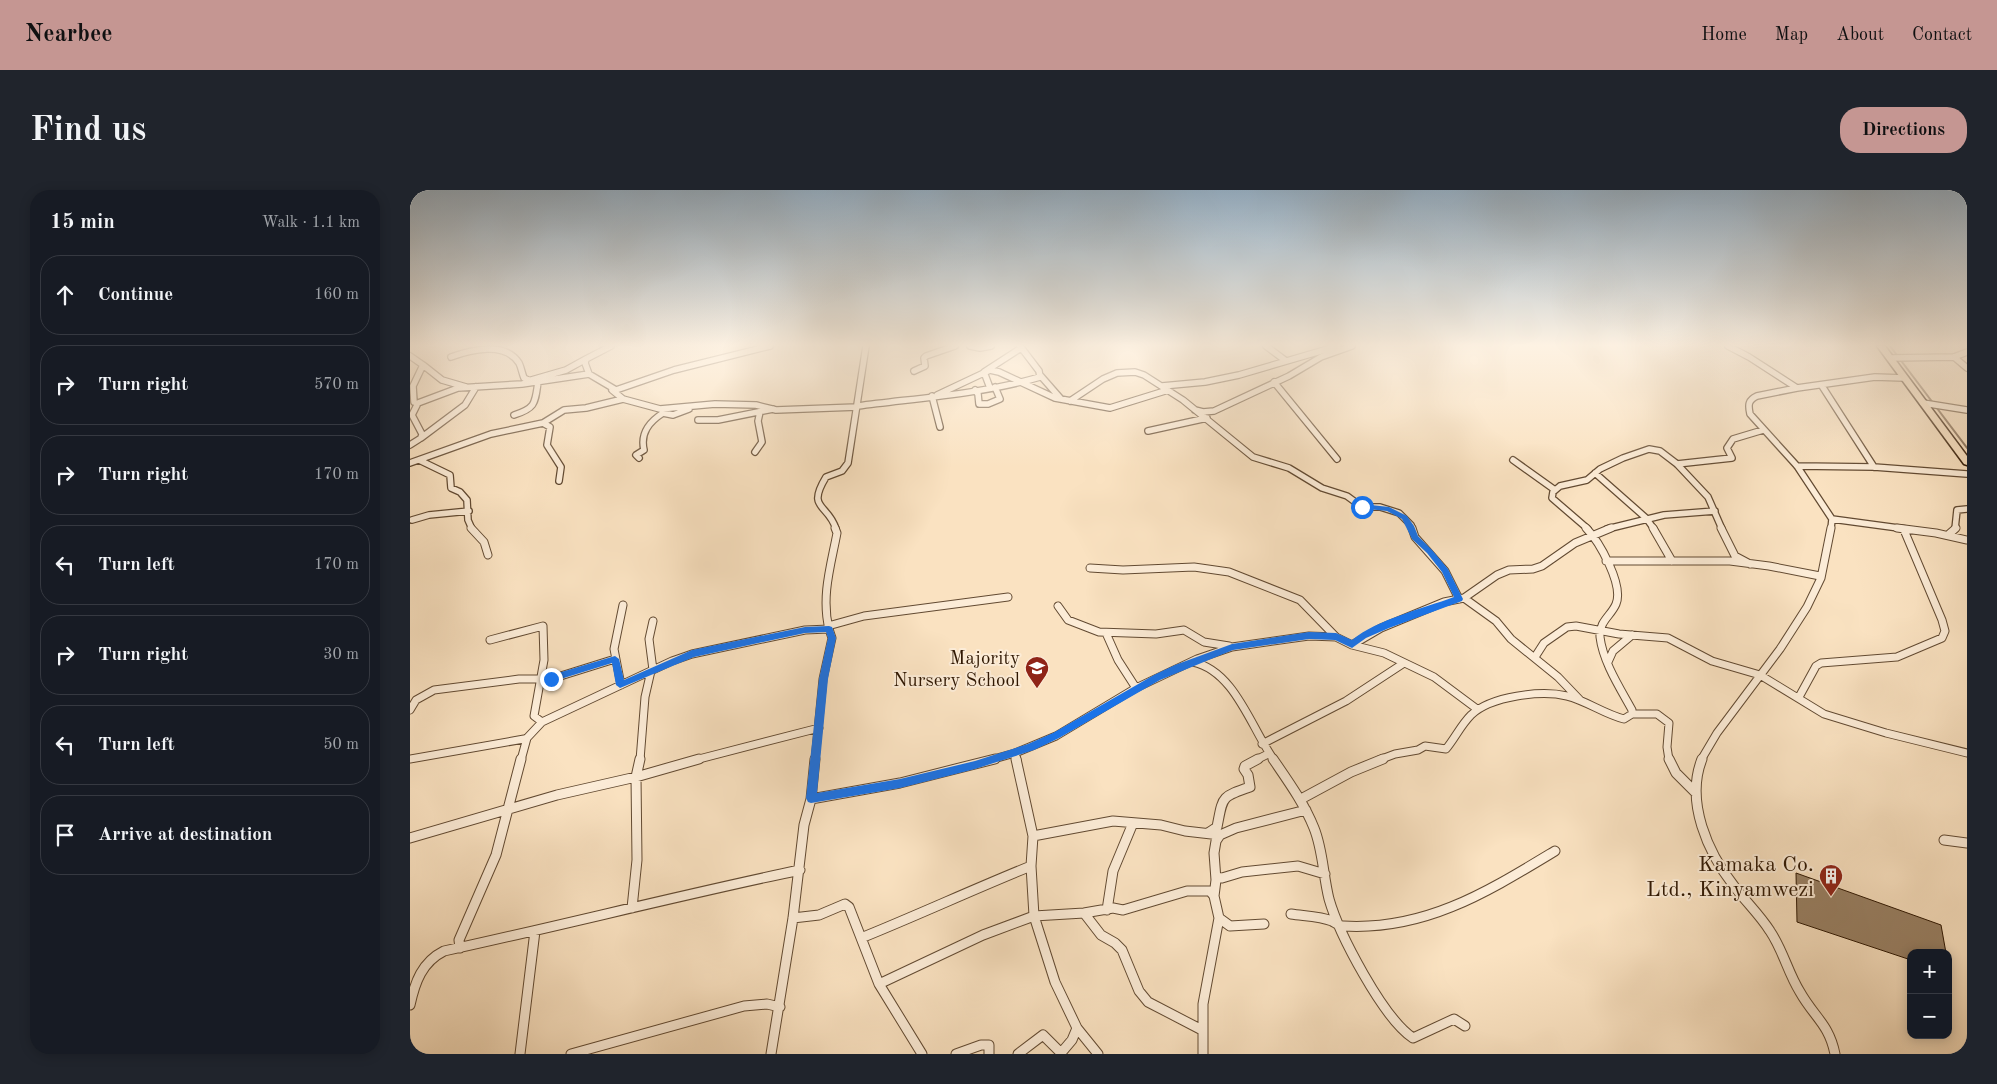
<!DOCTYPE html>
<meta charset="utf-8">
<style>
body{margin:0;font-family:"Old Standard TT",serif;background:#20242c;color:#f1f3f6}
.controls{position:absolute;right:15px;bottom:15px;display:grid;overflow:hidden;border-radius:10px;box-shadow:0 2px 12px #0003}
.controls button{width:45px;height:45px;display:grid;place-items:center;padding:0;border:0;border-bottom:1px solid #363941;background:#171b24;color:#f1f3f6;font:25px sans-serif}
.stop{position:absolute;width:15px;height:15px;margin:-11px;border:4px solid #1a73e8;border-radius:50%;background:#fff}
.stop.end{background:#1a73e8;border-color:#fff;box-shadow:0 1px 5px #0008}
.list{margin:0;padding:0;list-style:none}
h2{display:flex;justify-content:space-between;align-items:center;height:65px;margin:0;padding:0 20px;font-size:21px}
h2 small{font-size:16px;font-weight:400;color:#9ea1a6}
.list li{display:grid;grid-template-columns:32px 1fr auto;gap:15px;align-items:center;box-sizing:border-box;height:80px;margin:0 10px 10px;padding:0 10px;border:1px solid #363941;border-radius:20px}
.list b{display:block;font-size:19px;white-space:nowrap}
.list em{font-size:16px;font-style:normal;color:#9ea1a6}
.icon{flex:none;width:28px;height:28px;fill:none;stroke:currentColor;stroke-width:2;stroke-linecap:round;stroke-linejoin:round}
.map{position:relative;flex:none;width:1557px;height:864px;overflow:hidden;border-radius:20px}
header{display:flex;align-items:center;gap:30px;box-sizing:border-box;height:70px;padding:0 25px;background:#c59692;color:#111}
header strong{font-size:24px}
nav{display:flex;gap:28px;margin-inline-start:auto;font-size:18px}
.intro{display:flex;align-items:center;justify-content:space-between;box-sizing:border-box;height:120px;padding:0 30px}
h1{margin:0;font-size:35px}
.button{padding:12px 22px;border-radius:20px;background:#c59692;color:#111;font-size:18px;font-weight:700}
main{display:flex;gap:30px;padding:0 30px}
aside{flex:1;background:#171b24;border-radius:20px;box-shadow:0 2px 12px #0003}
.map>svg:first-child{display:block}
</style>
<header>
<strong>Nearbee</strong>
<nav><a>Home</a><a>Map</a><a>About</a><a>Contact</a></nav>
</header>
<div class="intro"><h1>Find us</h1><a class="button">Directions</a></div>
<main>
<aside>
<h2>15 min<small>Walk · 1.1 km</small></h2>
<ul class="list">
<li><svg class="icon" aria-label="ahead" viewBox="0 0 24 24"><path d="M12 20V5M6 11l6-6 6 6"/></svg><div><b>Continue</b></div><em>160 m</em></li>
<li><svg class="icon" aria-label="right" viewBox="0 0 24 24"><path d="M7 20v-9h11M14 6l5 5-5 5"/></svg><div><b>Turn right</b></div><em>570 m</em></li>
<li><svg class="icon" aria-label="right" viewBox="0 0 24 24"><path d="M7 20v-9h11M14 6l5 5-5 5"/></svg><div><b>Turn right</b></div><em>170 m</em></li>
<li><svg class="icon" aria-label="left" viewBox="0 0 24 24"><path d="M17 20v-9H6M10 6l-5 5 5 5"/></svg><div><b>Turn left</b></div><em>170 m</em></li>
<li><svg class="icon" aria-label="right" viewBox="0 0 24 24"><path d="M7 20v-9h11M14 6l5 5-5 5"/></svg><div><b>Turn right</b></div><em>30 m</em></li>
<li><svg class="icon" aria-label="left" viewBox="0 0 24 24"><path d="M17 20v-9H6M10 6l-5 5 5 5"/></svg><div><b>Turn left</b></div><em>50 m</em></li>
<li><svg class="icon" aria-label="arrive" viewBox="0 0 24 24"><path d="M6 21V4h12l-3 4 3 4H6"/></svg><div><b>Arrive at destination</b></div></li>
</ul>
</aside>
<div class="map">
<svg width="1557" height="864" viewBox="0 0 1557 864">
<rect width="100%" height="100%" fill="#fae2c1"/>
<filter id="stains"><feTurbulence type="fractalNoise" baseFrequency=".004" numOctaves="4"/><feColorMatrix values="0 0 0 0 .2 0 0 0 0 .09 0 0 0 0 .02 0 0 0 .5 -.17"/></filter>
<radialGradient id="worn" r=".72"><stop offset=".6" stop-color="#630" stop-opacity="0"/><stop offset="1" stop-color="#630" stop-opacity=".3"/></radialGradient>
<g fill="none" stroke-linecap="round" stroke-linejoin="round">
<path stroke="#7f674e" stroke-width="2" d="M1480,156l77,102"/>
</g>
<path fill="#998165" stroke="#2f1702" d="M1386,683l145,52 5,28h-35v7l-114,-38z"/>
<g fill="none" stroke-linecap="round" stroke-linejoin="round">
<g stroke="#624a32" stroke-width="8">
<path id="street-far2" d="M560,156l10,2 11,-2
M856,156l20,15
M1318,156l21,11 48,31 78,-11 29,1
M0,166l13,9 -10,21 1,16
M41,167c19,-7 54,-16 68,6 2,4 3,10 5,15l8,4
M1544,167l13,11
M1480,168l64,-1 13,-5
M13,175l19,15 24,7
M504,181l11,-5 -1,-8 2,-2 29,-10
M179,184l-4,-11 1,-4 25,-13
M630,185l21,24
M118,191l38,-11 20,-11
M864,192l63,77
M752,196l43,-4 34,-7 99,-29
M1412,196l52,81
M580,198l-6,-16 37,-24
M1387,198l-40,8c-9,4 -9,9 -7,18l47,52 35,53 -1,10
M202,200l11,9 37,10 55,-5 41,1 20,5 81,-3
M565,200l3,4 1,10h9l12,-5 -5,-12
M527,205l53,-25 9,2 56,26 55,10 58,-18
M522,206l8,31
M660,211l33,-22 14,-6 18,-1 9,3 39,25 70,57 36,11 33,20 25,8 15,11h18l19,6 12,12 1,4
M1513,213l44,7
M448,216c60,-8 124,-12 182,-29l-1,-6 -19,-25
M785,220l8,2 11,-1 75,-35 32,-19 31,-11
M104,225c22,-7 21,-12 24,-33
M288,230h20l55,-11
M133,233l21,-13 22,-2 37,-9
M738,241l59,-13
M11,248l44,-33 11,-18
M0,255l11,-7 1,-4 -10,-19 6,-12 40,-15 64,-4 67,-10 27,16 58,-20 96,-24
M345,262l7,-10 -4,-21 2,-9
M229,268l-3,-3 8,-5c-4,-17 5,-28 19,-37l10,2 16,-6
M9,270l31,15 1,13 9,4 7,8 1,20 4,9
M1103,270l42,30
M0,273l81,-29 52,-11 7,4 -3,18 14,22 -2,14
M1267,274l55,-6 -5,-10 6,-9 30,-9
M1387,276l77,1 93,7
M1185,283l51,45 8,11
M1422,329l74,10
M2,330l17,-5 40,-4
M426,339c-8,-26 -30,-19 -10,-52l16,-6 6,-8 18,-117
M1178,339l-36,-31 1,-6 7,-6 27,-6 13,-11 23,-11 26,-9 11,2 17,13 31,33 14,32
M1197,339l57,-14 51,-4
M1545,339l2,-19 10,-1"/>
</g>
<g stroke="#624a32" stroke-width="9">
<path id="street-far1" d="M61,338l13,14 4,13
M1002,338l3,9 30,34 14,28
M1243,338l19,33
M1311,338l14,28 15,8
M1487,338l39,5 31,7
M1538,345l8,-7
M1196,371h124l39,5 51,10
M680,378l33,2 71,-3 35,5 71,28 36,37
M1054,408l33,-23 12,-5 24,-1 9,-3 33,-23 36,-15
M648,416l10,14 31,12 57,2 28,-4 20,12 25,4
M243,431l-4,18 4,31
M418,436l36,-10 144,-19
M419,439c-8,-33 2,-64 8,-96l-2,-5
M696,443l12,27 18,28
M80,450l53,-14 1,34 -10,56 8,6
M942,455l29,-17 63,-26 20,-4 32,23 15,18 47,38 22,23
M1125,467l9,-14 23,-16 9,-1 43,8 49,4 44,23 48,14 64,39 62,19 81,20
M783,472c42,9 58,66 81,98
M1198,472l5,-11 19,-16
M211,495l-7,-36 9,-44
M1389,507l17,-31 5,-3 76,-6 45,-19 3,-7 -3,-11 -38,-90
M0,520l6,-10 18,-10 85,-11h32l64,-20
M1222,524h25l12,9 -2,24 2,13
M852,554l84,-43 58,-38
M605,563l2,7
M0,569l114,-20
M111,570l6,-22 15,-16 130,-61 20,-7 113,-24 24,-1 3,9 -9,41 -8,81
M230,570l5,-63 6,-26
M285,570l124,-32
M580,570l25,-7 41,-17 80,-48 61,-29 35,-12 77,-11 27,1 16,8 32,8 50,24 43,32
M846,570l12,-6
M969,570l16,-6 23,-4 7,-4 21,3c9,-11 15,-24 25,-34 20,-19 70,-25 96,-19 20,5 37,18 57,23l8,-5v-4c-12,-22 -29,-48 -32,-73 -1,-16 11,-21 16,-33 8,-19 -17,-63 -30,-76
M1291,570l16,-27 63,-84 27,-42 14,-29 10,-50"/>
</g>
<g stroke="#624a32" stroke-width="11">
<path id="street" d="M606,569l17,77 -2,30 3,50 21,66 22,46 21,26
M863,569c15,22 31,44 41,69 9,22 9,47 15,71 10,35 54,119 84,139l41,-19 11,7
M1259,569l7,14 20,20
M1292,569c-17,43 6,94 32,127 12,16 26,29 36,45 13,19 18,42 30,61 14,25 29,32 35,62
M401,609l89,-16 95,-24
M891,609l50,-27 32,-13
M798,643l9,-6c6,-30 3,-30 33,-40l-2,-12 -4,-6 1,-3 13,-7
M623,646l80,-15 48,4 24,6 35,4
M0,648l147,-43 79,-18 63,-18
M1534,650l23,3
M806,687l6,1 20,-6 56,-6 27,8
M222,718l5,-48 -1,-83 4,-18
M697,720l6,-39 20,-48
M674,723l17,22 14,8 7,7 17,41 9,11 54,28
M881,724c13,2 29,2 41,7 4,2 6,5 11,5 82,5 144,-34 212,-75
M383,728l26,-3 26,-11 4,3 30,77 43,70
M809,728l11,8 34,-2
M451,748c57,-23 113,-49 170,-72
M50,758l-1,-8 37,-85 25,-96
M469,794l104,-49 51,-19 50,-3 29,-5 10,2 64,-19h23l4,5
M0,815c5,-23 12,-43 34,-54 119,-26 237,-56 356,-81
M110,864l15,-123
M161,864l173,-48 23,-2 13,3
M361,864l22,-136 11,-93 7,-26 4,-40
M546,864l25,-9h8v9
M608,864l25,-19 18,18 11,-13 5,-12
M793,864v-50l16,-86 -5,-22 2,-16 -2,-27 2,-12 4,-6 16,-7 70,-18"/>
</g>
<g stroke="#2f1702" stroke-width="3">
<path id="primary" d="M1467,156h8l82,110v9l-3,-1z"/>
</g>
<use href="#street-far2" stroke="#fcecd7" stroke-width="5.5"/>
<use href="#street-far1" stroke="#fcecd7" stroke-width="7"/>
<use href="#street" stroke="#fcecd7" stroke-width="9"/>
<use href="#primary" fill="#fae2c1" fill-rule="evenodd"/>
</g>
<linearGradient id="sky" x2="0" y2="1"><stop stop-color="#93abbe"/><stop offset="0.56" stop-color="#fdf2e3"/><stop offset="1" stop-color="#fdf2e3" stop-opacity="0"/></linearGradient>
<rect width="1557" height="277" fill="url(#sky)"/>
<path fill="#1a73e8" d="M952,314l27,3 18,9 7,10 4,10 14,14 16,19 15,30 -1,2 -73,27 -23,10 -14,10 -17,-8 -26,-1 -76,11 -73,30 -101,58 -25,12 -59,19 -75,19 -89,15 -3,-1 -2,-4 13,-119 9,-41 -2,-6 -21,1 -111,24 -74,31 -4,-3 -4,-22 -61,19 -4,-3 1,-3 67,-20 4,3 5,21 68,-30 113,-23 24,-1 3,1 4,11 -8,41 -11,114 83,-14 75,-18 53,-17 25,-11 101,-58 21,-10 57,-21 77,-12 27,1 16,7c26,-21 70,-31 102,-43l-12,-25 -15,-19 -15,-14 -10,-20 -15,-8 -28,-3v-3z"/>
<defs>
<g id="school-pin" transform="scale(1.25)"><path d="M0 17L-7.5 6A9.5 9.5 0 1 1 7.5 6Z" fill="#8f2418" stroke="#fcecd7"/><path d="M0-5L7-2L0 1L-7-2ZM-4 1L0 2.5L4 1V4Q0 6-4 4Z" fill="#fff"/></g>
<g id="building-pin" transform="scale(1.25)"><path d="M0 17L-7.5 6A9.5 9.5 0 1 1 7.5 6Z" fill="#8f2418" stroke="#fcecd7"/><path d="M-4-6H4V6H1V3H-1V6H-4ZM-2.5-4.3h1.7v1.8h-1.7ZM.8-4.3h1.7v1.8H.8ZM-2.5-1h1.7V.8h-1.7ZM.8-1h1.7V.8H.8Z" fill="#fff"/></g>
</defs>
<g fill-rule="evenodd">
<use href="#school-pin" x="627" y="478"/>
<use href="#building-pin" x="1421" y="686"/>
</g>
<g text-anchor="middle" stroke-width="4" stroke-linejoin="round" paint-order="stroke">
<g font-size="19" fill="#2f1702" stroke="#fcecd7" text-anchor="end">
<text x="610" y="474">Majority<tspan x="610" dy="22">Nursery School</tspan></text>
</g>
<g font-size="22" fill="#2f1702" stroke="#fcecd7" text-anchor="end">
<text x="1404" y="681">Kamaka Co.<tspan x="1404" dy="25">Ltd., Kinyamwezi</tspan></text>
</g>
</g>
<rect width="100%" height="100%" filter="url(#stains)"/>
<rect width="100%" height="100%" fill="url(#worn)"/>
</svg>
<div class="controls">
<button>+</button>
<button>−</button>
</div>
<div class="stop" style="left:952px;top:317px"></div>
<div class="stop end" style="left:141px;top:489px"></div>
</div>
</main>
